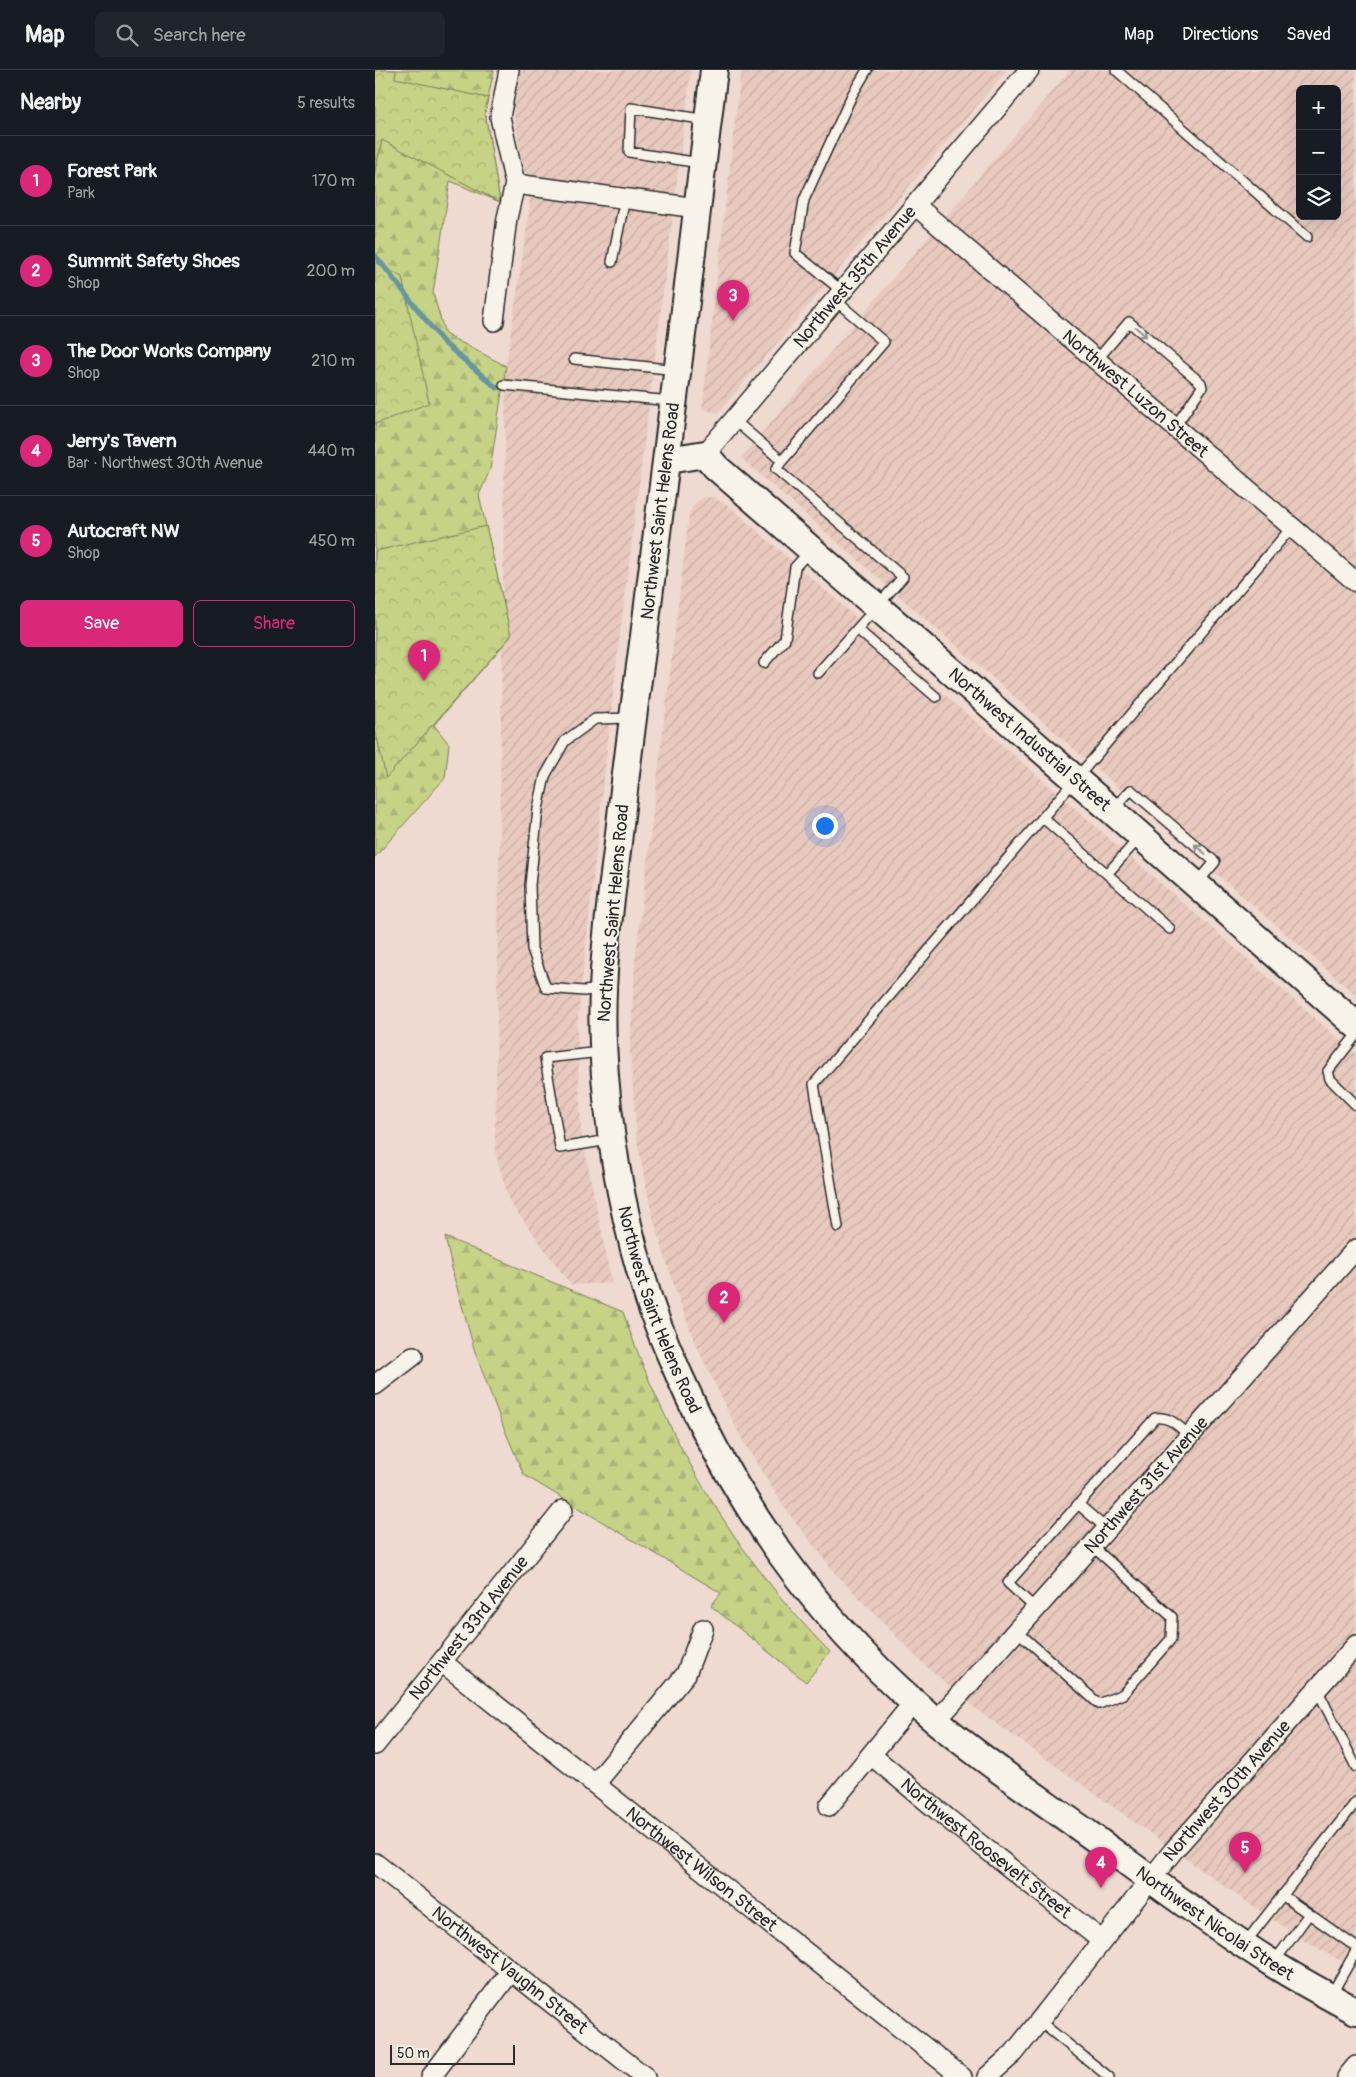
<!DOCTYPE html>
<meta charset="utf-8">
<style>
body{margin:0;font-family:Pangolin,sans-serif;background:#20242c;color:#f1f3f6}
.controls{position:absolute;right:15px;top:15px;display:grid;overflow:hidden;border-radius:8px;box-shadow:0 5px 20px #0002}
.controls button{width:45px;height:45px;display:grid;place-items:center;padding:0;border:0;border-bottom:1px solid #363941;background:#171b24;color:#f1f3f6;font:25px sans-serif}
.scale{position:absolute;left:15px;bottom:12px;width:125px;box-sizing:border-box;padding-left:5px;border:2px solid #2b2b2b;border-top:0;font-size:14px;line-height:18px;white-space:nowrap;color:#2b2b2b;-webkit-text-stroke:4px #f7f3e8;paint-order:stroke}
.you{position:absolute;left:449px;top:755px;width:18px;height:18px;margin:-12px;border:4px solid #fff;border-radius:50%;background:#1a73e8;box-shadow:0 0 0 8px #1a73e833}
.badge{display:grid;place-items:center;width:32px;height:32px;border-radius:50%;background:#db2777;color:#fff;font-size:16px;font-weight:700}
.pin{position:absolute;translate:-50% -41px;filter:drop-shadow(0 1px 2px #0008)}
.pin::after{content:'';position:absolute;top:26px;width:18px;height:15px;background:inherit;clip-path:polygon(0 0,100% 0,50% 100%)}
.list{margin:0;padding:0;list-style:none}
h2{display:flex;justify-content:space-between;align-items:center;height:65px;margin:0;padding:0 20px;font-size:21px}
h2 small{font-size:16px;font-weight:400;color:#9ea1a6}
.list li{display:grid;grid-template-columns:32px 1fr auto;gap:15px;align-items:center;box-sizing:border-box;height:90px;padding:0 20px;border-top:1px solid #363941}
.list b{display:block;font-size:19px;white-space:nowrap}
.list p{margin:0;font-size:16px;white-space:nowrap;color:#9ea1a6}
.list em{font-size:16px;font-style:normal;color:#9ea1a6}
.actions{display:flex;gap:10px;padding:15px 20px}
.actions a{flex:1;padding:11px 0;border:1px solid #db2777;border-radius:8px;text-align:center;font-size:18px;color:#db2777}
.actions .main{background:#db2777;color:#fff}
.icon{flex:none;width:28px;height:28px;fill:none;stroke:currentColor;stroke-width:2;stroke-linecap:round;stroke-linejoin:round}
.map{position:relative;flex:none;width:981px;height:2007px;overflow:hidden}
header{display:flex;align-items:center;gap:30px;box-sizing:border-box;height:70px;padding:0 25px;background:#171b24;border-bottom:1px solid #363941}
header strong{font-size:24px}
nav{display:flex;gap:28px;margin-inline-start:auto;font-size:18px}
.search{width:350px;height:45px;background:#20242c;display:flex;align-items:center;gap:12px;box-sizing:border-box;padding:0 18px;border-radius:8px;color:#9ea1a6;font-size:19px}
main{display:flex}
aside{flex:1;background:#171b24}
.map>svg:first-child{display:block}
</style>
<header>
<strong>Map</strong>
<div class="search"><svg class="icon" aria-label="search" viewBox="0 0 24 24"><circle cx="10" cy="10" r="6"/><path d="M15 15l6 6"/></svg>Search here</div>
<nav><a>Map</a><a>Directions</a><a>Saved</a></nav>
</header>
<main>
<aside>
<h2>Nearby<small>5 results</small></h2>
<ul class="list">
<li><span class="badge">1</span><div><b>Forest Park</b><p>Park</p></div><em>170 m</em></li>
<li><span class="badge">2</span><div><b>Summit Safety Shoes</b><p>Shop</p></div><em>200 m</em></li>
<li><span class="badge">3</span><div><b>The Door Works Company</b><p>Shop</p></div><em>210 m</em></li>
<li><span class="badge">4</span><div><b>Jerry's Tavern</b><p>Bar · Northwest 30th Avenue</p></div><em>440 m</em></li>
<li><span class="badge">5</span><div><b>Autocraft NW</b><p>Shop</p></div><em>450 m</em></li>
</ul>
<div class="actions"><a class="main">Save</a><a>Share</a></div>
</aside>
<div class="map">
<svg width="981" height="2007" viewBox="0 0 981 2007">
<defs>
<pattern id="industrial-furrows" width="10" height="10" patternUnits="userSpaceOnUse" patternTransform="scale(1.25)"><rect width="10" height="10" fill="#e8c9c0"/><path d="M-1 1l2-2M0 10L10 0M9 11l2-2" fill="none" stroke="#c7ada5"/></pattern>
<pattern id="forest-firs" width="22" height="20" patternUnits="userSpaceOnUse" patternTransform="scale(1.25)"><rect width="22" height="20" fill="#c6d286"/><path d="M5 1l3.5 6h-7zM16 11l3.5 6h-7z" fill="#aab474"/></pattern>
<pattern id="park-crowns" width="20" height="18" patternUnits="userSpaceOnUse" patternTransform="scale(1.25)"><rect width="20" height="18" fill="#c6d286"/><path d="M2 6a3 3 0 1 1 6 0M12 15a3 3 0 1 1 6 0" fill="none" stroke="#aab474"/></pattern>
</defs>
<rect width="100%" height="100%" fill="#eedad1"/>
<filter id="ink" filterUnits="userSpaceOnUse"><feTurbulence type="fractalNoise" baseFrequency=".02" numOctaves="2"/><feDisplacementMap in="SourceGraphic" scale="10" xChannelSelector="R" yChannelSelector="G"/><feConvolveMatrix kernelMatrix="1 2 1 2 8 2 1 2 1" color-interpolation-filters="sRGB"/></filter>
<g filter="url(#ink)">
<path fill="url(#industrial-furrows)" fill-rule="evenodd" d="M133,0h183l-75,597 -39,360 4,104 31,152 -41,2 -62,-84 -14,-50 11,-785 24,-161 -23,-128z
M366,0h266l-289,343 -16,-4z
M695,0h286v925l-615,-537zM925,19h37v127h-37z
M338,427l18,11 625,546v915l-51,-28 -64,-43 -265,-189 -56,-48 -85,-88 -52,-67 -44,-72 -42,-87 -20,-52 -25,-80 -15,-75 -7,-88 5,-90 54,-447 4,-10 9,-7z"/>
<path fill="url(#forest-firs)" stroke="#787e58" d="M0,0h119l-9,42 15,90 -50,-21 -17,112 12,41 61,32 -16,104 -11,25 32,141 -77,89 15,19 -4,34 -70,79z
M70,1167l178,75c43,127 113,245 207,340l-24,30 -95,-76 10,-13 -197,-118 -21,-49 -28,-74 -21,-75z"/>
<path fill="url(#park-crowns)" stroke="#787e58" d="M0,0h21l-1,8 93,20 -3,14 15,90 -118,-62 -7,31z
M0,192l27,15 27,126 -54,21z
M111,456l25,110 -125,142 -11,-50v-177z"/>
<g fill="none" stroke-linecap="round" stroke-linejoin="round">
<path stroke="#66969e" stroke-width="5" d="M0,185l68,87 54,46"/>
<g stroke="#2b2b2b" stroke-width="12">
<path id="lane" d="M741,0l191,167
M325,93l-71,-11 2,-44 76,12
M237,192l13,-64
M467,221l-47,-38 9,-53 48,-105 15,-25
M199,289l103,11
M721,291l33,-39 72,61 1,4 -28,41
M129,315l167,16
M359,350l48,41 102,-119 -49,-42
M407,391l-6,8 127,108 -85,96
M482,559l79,68
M389,593l21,-24 10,-72 15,-16
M737,740l19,-20 84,72 -17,20
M668,748l127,111
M732,804l32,-36
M225,919l-16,2 -38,-3 -14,-39 -2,-64 8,-76 7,-33 20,-35 30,-22 35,-1
M981,965l-28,36 2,8 26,26
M226,982l-56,6 15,90 49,-8
M463,1157l-24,-143 478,-557
M703,1434l29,25
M661,1539l-28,-26 147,-165c16,-2 24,9 35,18
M642,1561l82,73 24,-10 48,-55 1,-22 -80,-71
M942,1619l39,78
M907,1825l74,52
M870,1873l111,-141
M899,1892l35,-48
M956,1925l25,-44
M664,1951l70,56"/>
</g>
<g stroke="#2b2b2b" stroke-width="22">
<g id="street">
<path d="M140,114l182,24"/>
<path id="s1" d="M540,135l441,377"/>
<path d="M119,251l13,-103 8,-34 -15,-67 9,-47"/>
<path id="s2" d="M330,384l324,-384"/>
<path d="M0,1315l38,-29"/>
<path id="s3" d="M67,1592l520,415"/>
<path id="s4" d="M561,1651l420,-472"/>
<path id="s5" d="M0,1675l188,-235"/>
<path id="s6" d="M496,1685l76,63 154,122"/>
<path d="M220,1714l91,-110 17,-45"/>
<path d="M454,1736l85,-104"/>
<path id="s7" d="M0,1793l270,214"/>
<path d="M56,2007l80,-106"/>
<path id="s8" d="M612,2007l27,-24 159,-202 183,-206"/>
<path d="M972,2007l9,-11"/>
</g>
</g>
<g stroke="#2b2b2b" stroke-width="30">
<g id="secondary">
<path id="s9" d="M339,0c-23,189 -45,377 -70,566 -10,71 -19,143 -27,215 -8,63 -17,128 -14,193 4,83 18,167 43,246 8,29 21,57 33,85 55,125 135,240 238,330 55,48 115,88 173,130 59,43 116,86 177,125 29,19 59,35 89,51"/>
<path id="s10" d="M293,390l37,-6 11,13 395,343 245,215"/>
</g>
</g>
<use href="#lane" stroke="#f7f3e8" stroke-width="9"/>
<use href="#street" stroke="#f7f3e8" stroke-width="19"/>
<use href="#secondary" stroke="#f7f3e8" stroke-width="26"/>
</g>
<defs><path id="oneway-shaft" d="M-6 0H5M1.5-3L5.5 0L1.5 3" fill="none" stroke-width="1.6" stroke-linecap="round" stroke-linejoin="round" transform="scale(1.25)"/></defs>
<g stroke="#918f8a">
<use href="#oneway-shaft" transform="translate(766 262) rotate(41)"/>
<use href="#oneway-shaft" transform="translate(825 779) rotate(-139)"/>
</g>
</g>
<g text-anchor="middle" stroke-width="4" stroke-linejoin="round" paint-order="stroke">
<g font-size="18" fill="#2b2b2b" stroke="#f7f3e8">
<text dy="6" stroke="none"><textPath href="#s2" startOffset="232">Northwest 35th Avenue</textPath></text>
<text dy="6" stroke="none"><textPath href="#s1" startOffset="290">Northwest Luzon Street</textPath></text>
<text transform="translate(285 441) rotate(-83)" y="6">Northwest Saint Helens Road</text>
<text dy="6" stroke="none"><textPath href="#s10" startOffset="470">Northwest Industrial Street</textPath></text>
<text transform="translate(238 843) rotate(-85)" y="6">Northwest Saint Helens Road</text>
<text dy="6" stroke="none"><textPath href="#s9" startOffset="1254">Northwest Saint Helens Road</textPath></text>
<text dy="6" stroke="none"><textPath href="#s4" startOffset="316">Northwest 31st Avenue</textPath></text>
<text dy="6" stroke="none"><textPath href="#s5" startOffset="150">Northwest 33rd Avenue</textPath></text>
<text dy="6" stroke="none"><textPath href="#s8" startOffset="374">Northwest 30th Avenue</textPath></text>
<text dy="6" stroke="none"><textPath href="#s6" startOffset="148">Northwest Roosevelt Street</textPath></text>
<text dy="6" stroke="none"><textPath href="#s3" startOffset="332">Northwest Wilson Street</textPath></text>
<text dy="6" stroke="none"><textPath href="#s9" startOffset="2102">Northwest Nicolai Street</textPath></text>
<text dy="6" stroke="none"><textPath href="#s7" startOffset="172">Northwest Vaughn Street</textPath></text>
</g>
</g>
</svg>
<div class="controls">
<button>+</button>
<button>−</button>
<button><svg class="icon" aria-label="layers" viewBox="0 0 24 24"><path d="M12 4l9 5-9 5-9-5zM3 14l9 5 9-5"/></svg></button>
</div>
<div class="scale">50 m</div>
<div class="you"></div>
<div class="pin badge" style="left:49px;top:611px">1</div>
<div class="pin badge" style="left:349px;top:1253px">2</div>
<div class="pin badge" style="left:358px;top:251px">3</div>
<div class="pin badge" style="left:726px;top:1818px">4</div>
<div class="pin badge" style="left:870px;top:1803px">5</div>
</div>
</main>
